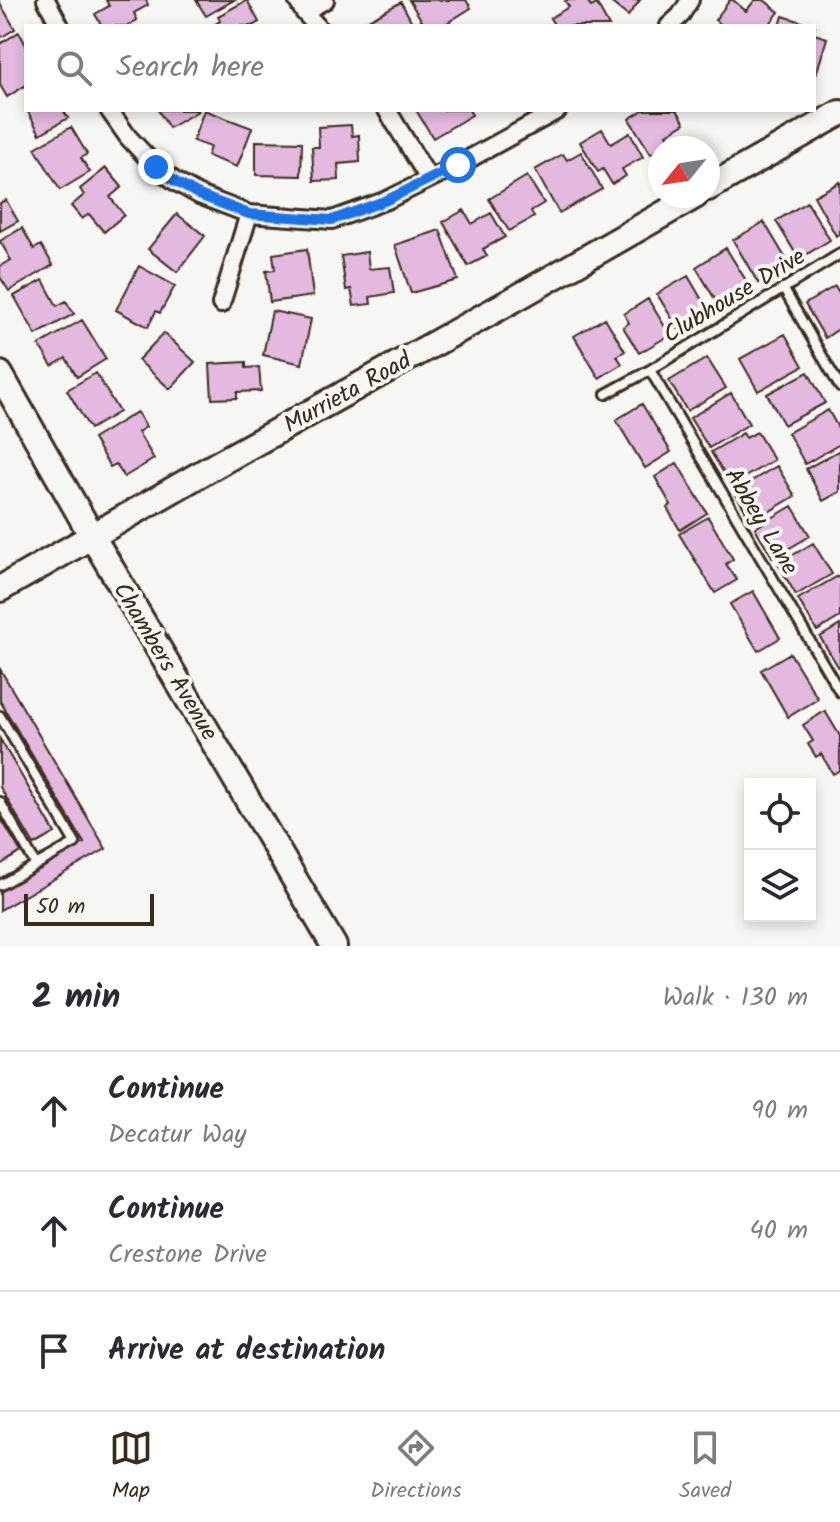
<!DOCTYPE html>
<meta charset="utf-8">
<style>
body{margin:0;font-family:Kalam,sans-serif;background:#f2f2f3;color:#2b2b33}
.controls{position:absolute;right:24px;bottom:24px;display:grid;overflow:hidden;border-radius:0px;box-shadow:0 4px 12px #0003}
.controls button{width:72px;height:72px;display:grid;place-items:center;padding:0;border:0;border-bottom:2px solid #e1e1e2;background:#fff;color:#2b2b33;font:40px sans-serif}
.compass{position:absolute;left:648px;top:136px;width:72px;height:72px;border-radius:50%;background:#fff;box-shadow:0 4px 12px #0003;rotate:240deg}
.scale{position:absolute;left:24px;bottom:20px;width:130px;box-sizing:border-box;padding-left:8px;border:4px solid #3b2a1e;border-top:0;font-size:22px;line-height:28px;white-space:nowrap;color:#3b2a1e;-webkit-text-stroke:6px #f6f6f2;paint-order:stroke}
.stop{position:absolute;width:24px;height:24px;margin:-18px;border:6px solid #1a73e8;border-radius:50%;background:#fff}
.stop.end{background:#1a73e8;border-color:#fff;box-shadow:0 2px 8px #0008}
.list{margin:0;padding:0;list-style:none}
h2{display:flex;justify-content:space-between;align-items:center;height:104px;margin:0;padding:0 32px;font-size:34px}
h2 small{font-size:26px;font-weight:400;color:#7c7c81}
.list li{display:grid;grid-template-columns:52px 1fr auto;gap:24px;align-items:center;box-sizing:border-box;height:120px;padding:0 32px;border-top:2px solid #e1e1e2}
.list b{display:block;font-size:30px;white-space:nowrap}
.list p{margin:0;font-size:26px;white-space:nowrap;color:#7c7c81}
.list em{font-size:26px;font-style:normal;color:#7c7c81}
.icon{flex:none;width:44px;height:44px;fill:none;stroke:currentColor;stroke-width:2;stroke-linecap:round;stroke-linejoin:round}
.map{position:relative;flex:none;width:840px;height:946px;overflow:hidden}
.search{position:absolute;background:#fff;box-shadow:0 4px 12px #0003;left:24px;right:24px;top:24px;height:88px;display:flex;align-items:center;gap:20px;box-sizing:border-box;padding:0 28px;border-radius:0px;color:#7c7c81;font-size:30px}
.sheet{height:464px;background:#fff}
nav{display:flex;justify-content:space-around;align-items:center;box-sizing:border-box;height:112px;border-top:2px solid #e1e1e2;background:#fff;font-size:22px;color:#7c7c81}
nav a{display:grid;justify-items:center;gap:4px}
nav .on{color:#3b2a1e}
.map>svg:first-child{display:block}
</style>
<div class="map">
<svg width="840" height="946" viewBox="0 0 840 946">
<rect width="100%" height="100%" fill="#f6f6f2"/>
<filter id="ink" filterUnits="userSpaceOnUse"><feTurbulence type="fractalNoise" baseFrequency=".0125" numOctaves="2"/><feDisplacementMap in="SourceGraphic" scale="16" xChannelSelector="R" yChannelSelector="G"/><feConvolveMatrix kernelMatrix="1 2 1 2 8 2 1 2 1" color-interpolation-filters="sRGB"/></filter>
<g filter="url(#ink)">
<path fill="#e3b9df" stroke="#3b2a1e" stroke-width="2" d="M106,0h40l2,5 -14,8 3,7 -10,6h-25l-7,-12 14,-8z
M196,0h38l-28,16z
M247,0l12,22 -7,4h-40l8,-5 -2,-5z
M409,0h57l5,8 -27,17 1,1h-20z
M568,0h19l4,7 6,-3 12,22h-54l-5,-8 19,-11 -4,-6z
M608,0h32l-12,16z
M730,0h3l13,11 9,-11h9l15,12 -11,14h-45l-8,-6z
M401,2l13,24h-51l-2,-2z
M0,3l15,26 -15,9z
M783,16l32,10 -1,2v-2h-34z
M19,32l7,13v40l-19,12 -7,-12v-41z
M814,34l13,4 -12,40 -1,-1z
M27,110h36l5,8 -28,16z
M158,110h39l1,1 -29,17z
M204,110l48,18 -15,39 -30,-11 3,-9 -17,-6z
M416,110h53l3,5 -39,23z
M677,110l8,13 -18,11 5,7 -21,13 -22,-35 14,-9z
M351,125l1,11 7,-1 1,27 -22,2 1,16 -25,1 -2,-34h7l-1,-20z
M71,127l16,27 -6,4 9,14 -30,18 -25,-42z
M602,129l9,15 19,-11 13,24 -21,12 4,7 -14,8 -9,-15 -5,3 -18,-30z
M256,141l46,1 -1,34 -45,-1z
M581,152l21,37 -43,24 -24,-43 28,-16 4,6z
M106,168l16,19 -12,10 14,18 -20,17 -15,-18 -7,5 -11,-13 13,-11 -4,-6z
M527,176l17,27 -13,8 3,6 -25,14 -20,-32z
M840,182v52l-4,2 -22,-40z
M6,200l12,21 -18,10v-28z
M807,202l23,38 -31,19 -23,-38z
M464,210l8,14 19,-11 14,24 -22,12 4,7 -19,10 -25,-44z
M177,214l28,22 -28,36 -29,-23z
M764,222l25,42 -31,19 -25,-43z
M22,228l12,21 7,-4 12,20 -44,26 -9,-14v-11l11,-6 -11,-19z
M440,230l18,50 -47,13 -16,-48z
M726,248l24,39 -31,19 -23,-39z
M307,249l6,47 -43,6 -4,-31 9,-1 -2,-16z
M367,252l2,17 21,-2 4,26 -24,4 1,7 -17,2 -3,-17 -5,1 -5,-34z
M139,266l36,20 -15,27 -4,-2 -8,16 -32,-17z
M688,276l21,36 -30,18 -22,-36z
M43,280l14,26 9,-5 8,13 -38,21 -22,-39z
M835,286l5,8v34l-15,10 -20,-34z
M648,299l22,36 -31,18 -16,-26 6,-4 -5,-9z
M272,311l39,8 -9,45 -39,-9z
M605,318l20,33 -8,5 5,8 -23,14 -25,-42z
M82,320l24,39 -29,18 -11,-19 -14,8 -13,-21z
M164,333l31,29 -25,27 -32,-29z
M785,334l18,32 -45,25 -18,-32z
M707,358l19,30 -39,23 -18,-30z
M246,362v6l13,-1 2,24 -24,1v6l-25,1 -2,-35z
M808,372l17,31 -41,22 -17,-31z
M96,373l23,39 -29,17 -23,-39z
M731,393l18,31 -40,24 -19,-30z
M642,404l29,48 -26,16 -29,-48z
M828,410l12,21v13l-35,20 -17,-31z
M137,412l9,15 -8,5 16,27 -30,18 -8,-13 -6,3 -17,-28z
M757,432l17,28 -43,25 -20,-33 32,-19 3,5z
M840,450v42l-17,9 -17,-32z
M677,463l30,50 -27,17 -13,-22 4,-3 -16,-28z
M777,466l18,30 -43,26 -18,-31z
M792,506l18,30 -37,22 -18,-30z
M708,517l25,42 -7,5 11,16 -22,13 -36,-59z
M813,543l19,31 -36,21 -18,-31z
M838,576l2,4v37l-23,14 -19,-32z
M753,591l27,47 -22,13 -28,-47z
M840,625v42l-1,1 -19,-31z
M790,653l28,46 -30,18 -27,-47z
M0,669l106,180 -106,61v-19l84,-48 -84,-142z
M825,711l15,25v34l-7,4 -12,-20 -5,3 -8,-13 5,-3 -10,-16z
M0,739l55,94 -21,12 -34,-58z
M0,817l21,35 -21,13z"/>
<g fill="none" stroke-linecap="round" stroke-linejoin="round">
<g stroke="#3b2a1e" stroke-width="14">
<path id="lane" d="M783,288l57,99
M650,370l190,322
M606,394l44,-24 190,-116
M0,716l75,127 -75,42
M0,802l36,63"/>
</g>
<g stroke="#3b2a1e" stroke-width="22">
<path id="street" d="M46,0l14,26
M297,0l7,12 13,14
M304,12l21,-12
M669,26l11,-10 10,-16
M109,110l19,27 28,30 20,15 23,13 50,19 83,6 55,-20 71,-35 100,-55
M387,110l42,69
M221,304l28,-90"/>
</g>
<g stroke="#3b2a1e" stroke-width="30">
<path id="secondary" d="M708,188l132,-75
M0,374l92,162 242,410
M0,589l216,-124 304,-169 175,-100"/>
</g>
<use href="#lane" stroke="#f6f6f2" stroke-width="8"/>
<use href="#street" stroke="#f6f6f2" stroke-width="16"/>
<use href="#secondary" stroke="#f6f6f2" stroke-width="24"/>
</g>
</g>
<g fill="none" stroke-linecap="round" stroke-linejoin="round" filter="url(#ink)">
<path stroke="#1a73e8" stroke-width="10" d="M156,167l20,15 23,13 50,19 83,6 55,-20 71,-35"/>
</g>
<g text-anchor="middle" stroke-width="8" stroke-linejoin="round" paint-order="stroke">
<g font-size="24" fill="#3b2a1e" stroke="#f6f6f2">
<text transform="translate(734 295) rotate(-31)" y="8">Clubhouse Drive</text>
<text transform="translate(347 392) rotate(-29)" y="8">Murrieta Road</text>
<text transform="translate(762 521) rotate(59)" y="8">Abbey Lane</text>
<text transform="translate(166 661) rotate(59)" y="8">Chambers Avenue</text>
</g>
</g>
</svg>
<div class="controls">
<button><svg class="icon" aria-label="locate" viewBox="0 0 24 24"><circle cx="12" cy="12" r="6"/><path d="M12 2v4M12 18v4M2 12h4M18 12h4"/></svg></button>
<button><svg class="icon" aria-label="layers" viewBox="0 0 24 24"><path d="M12 4l9 5-9 5-9-5zM3 14l9 5 9-5"/></svg></button>
</div>
<svg class="compass" viewBox="-18 -18 36 36"><path d="M0-13l5 13h-10z" fill="#e53935"/><path d="M0 13l5-13h-10z" fill="#7c7c81"/></svg>
<div class="scale">50 m</div>
<div class="stop" style="left:458px;top:165px"></div>
<div class="stop end" style="left:156px;top:167px"></div>
<div class="search"><svg class="icon" aria-label="search" viewBox="0 0 24 24"><circle cx="10" cy="10" r="6"/><path d="M15 15l6 6"/></svg>Search here</div>
</div>
<section class="sheet">
<h2>2 min<small>Walk · 130 m</small></h2>
<ul class="list">
<li><svg class="icon" aria-label="ahead" viewBox="0 0 24 24"><path d="M12 20V5M6 11l6-6 6 6"/></svg><div><b>Continue</b><p>Decatur Way</p></div><em>90 m</em></li>
<li><svg class="icon" aria-label="ahead" viewBox="0 0 24 24"><path d="M12 20V5M6 11l6-6 6 6"/></svg><div><b>Continue</b><p>Crestone Drive</p></div><em>40 m</em></li>
<li><svg class="icon" aria-label="arrive" viewBox="0 0 24 24"><path d="M6 21V4h12l-3 4 3 4H6"/></svg><div><b>Arrive at destination</b></div></li>
</ul>
</section>
<nav>
<a class="on"><svg class="icon" aria-label="map" viewBox="0 0 24 24"><path d="M3 6l6-2 6 2 6-2v14l-6 2-6-2-6 2zM9 4v14M15 6v14"/></svg>Map</a>
<a><svg class="icon" aria-label="directions" viewBox="0 0 24 24"><path d="M12 3l9 9-9 9-9-9zM9 14v-3h6M13 9l2 2-2 2"/></svg>Directions</a>
<a><svg class="icon" aria-label="saved" viewBox="0 0 24 24"><path d="M7 4h10v16l-5-4-5 4z"/></svg>Saved</a>
</nav>
